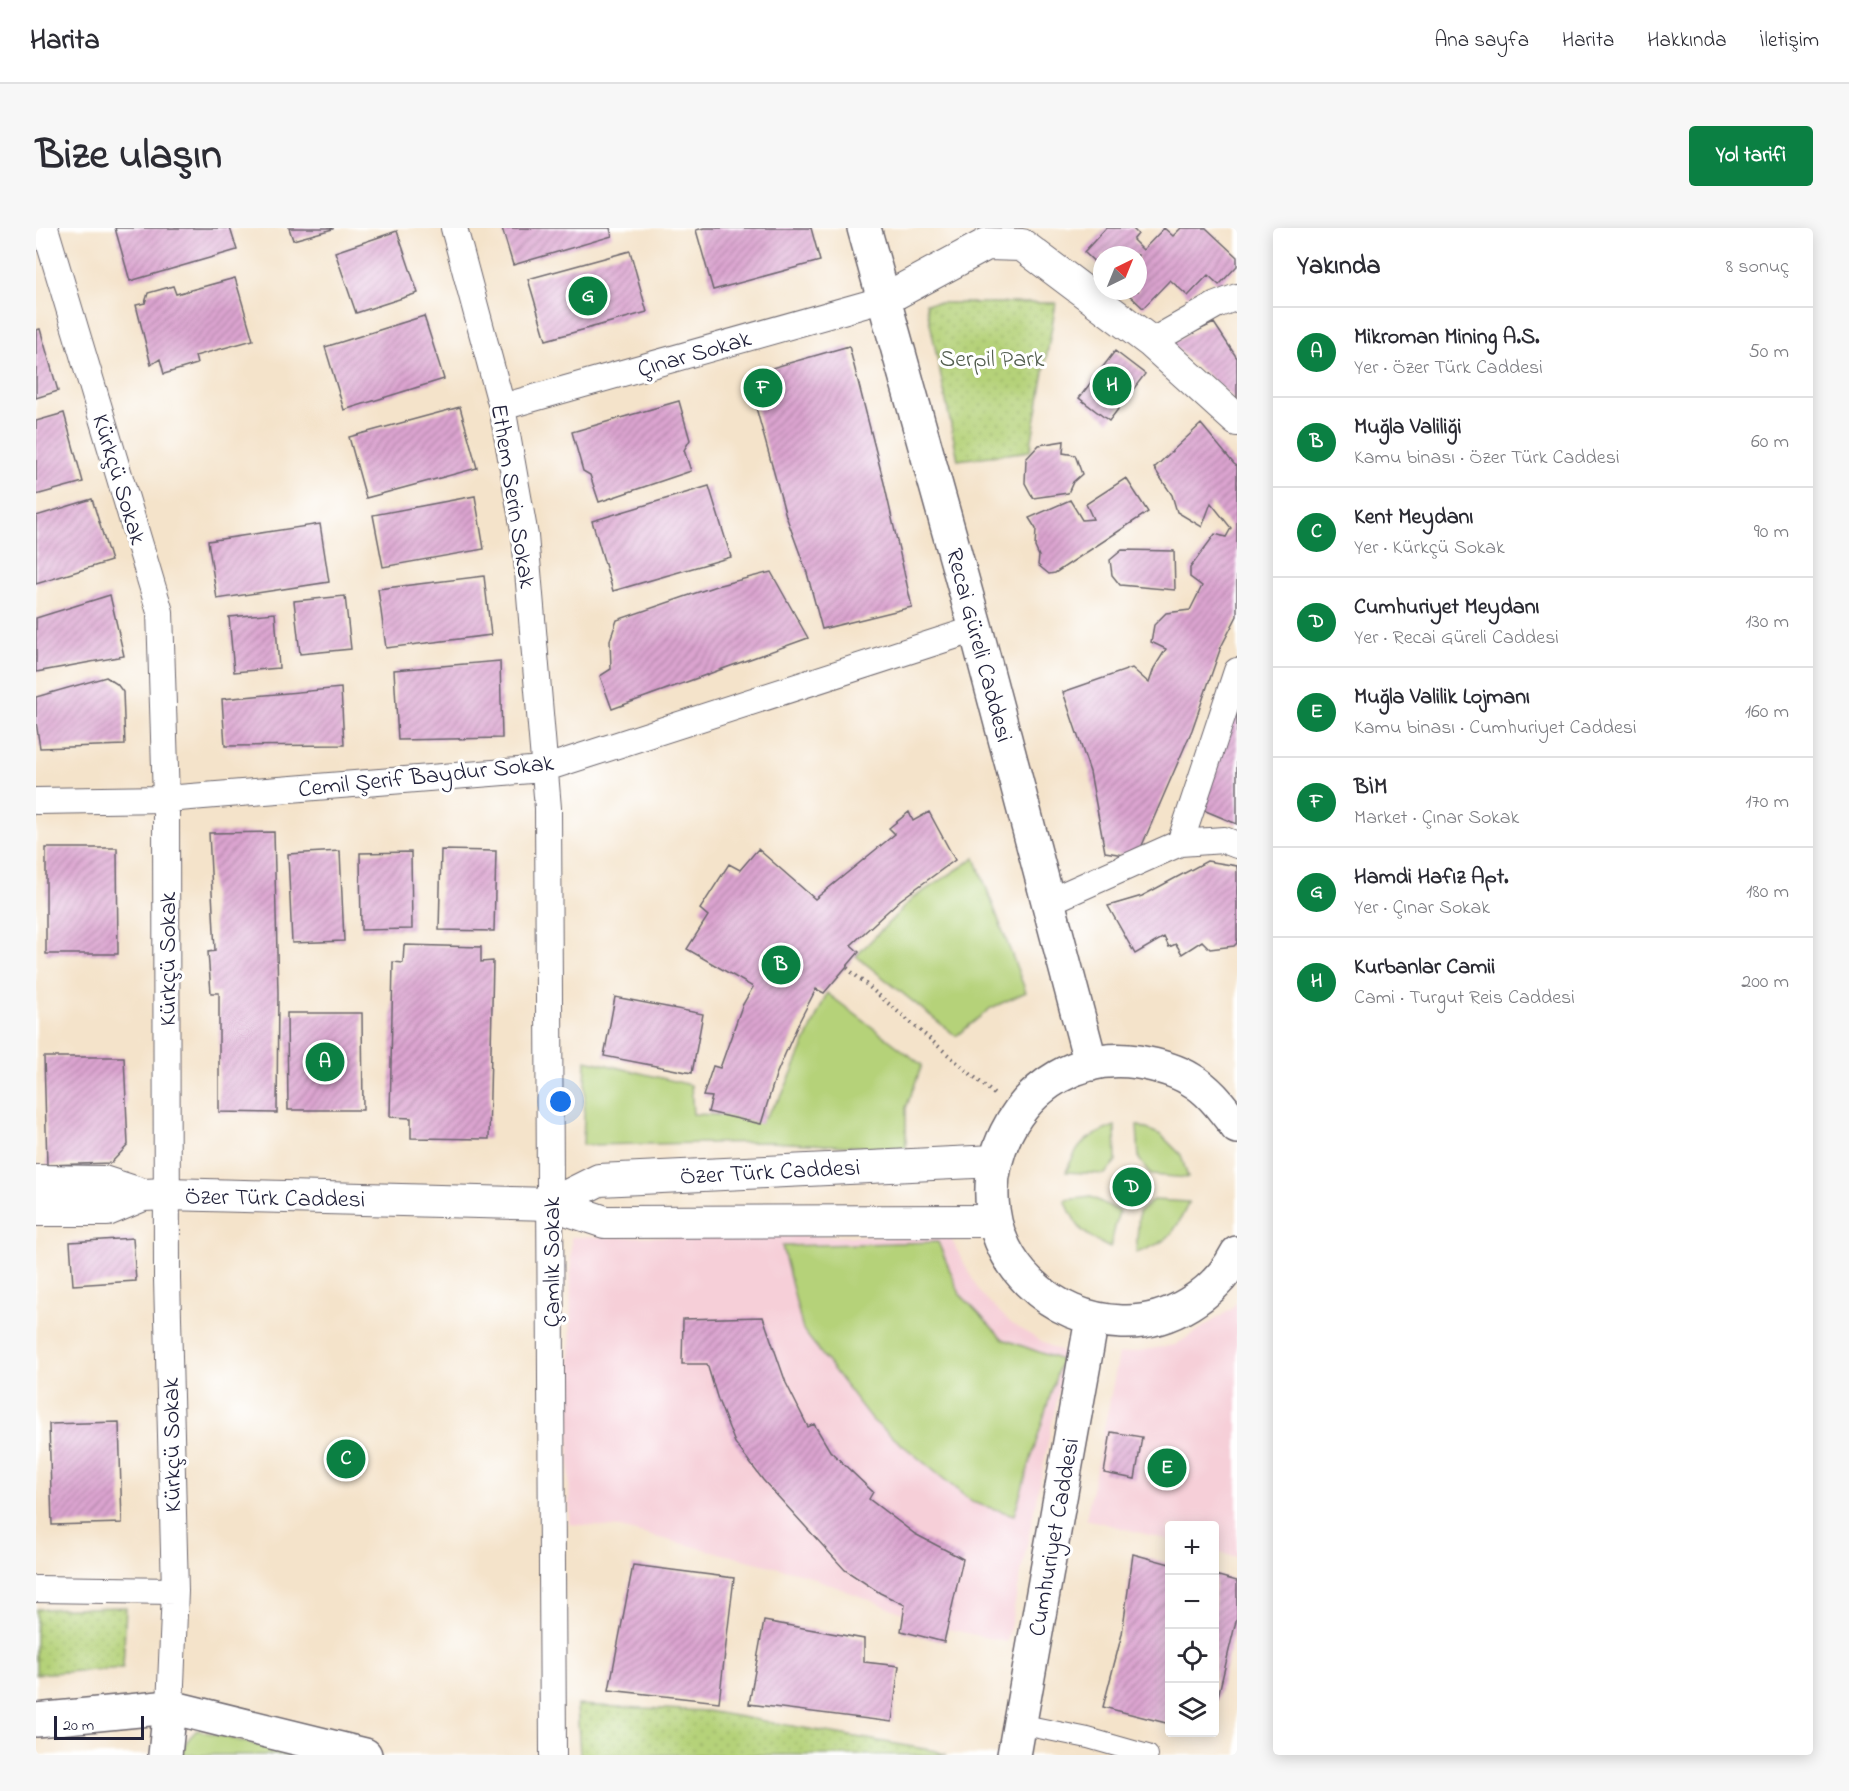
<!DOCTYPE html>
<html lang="tr">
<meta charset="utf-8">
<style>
body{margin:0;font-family:"Indie Flower",sans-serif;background:#f7f7f7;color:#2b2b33}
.controls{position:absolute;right:18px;bottom:18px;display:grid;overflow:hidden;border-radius:6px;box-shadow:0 3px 15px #0003}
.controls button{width:54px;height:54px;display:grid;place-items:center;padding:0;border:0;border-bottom:2px solid #e1e1e2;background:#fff;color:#2b2b33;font:30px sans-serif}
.compass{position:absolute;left:1057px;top:18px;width:54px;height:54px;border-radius:50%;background:#fff;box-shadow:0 3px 15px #0003;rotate:43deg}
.scale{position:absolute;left:18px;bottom:15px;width:90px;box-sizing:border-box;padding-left:6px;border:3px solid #22223b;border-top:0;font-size:16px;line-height:21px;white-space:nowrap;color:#22223b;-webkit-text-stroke:4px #fff;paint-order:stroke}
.you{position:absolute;left:525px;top:874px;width:21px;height:21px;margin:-15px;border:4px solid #fff;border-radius:50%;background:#1a73e8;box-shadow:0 0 0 9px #1a73e833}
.badge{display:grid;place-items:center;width:39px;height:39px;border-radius:50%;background:#0b8043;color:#fff;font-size:20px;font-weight:700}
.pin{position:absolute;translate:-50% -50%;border:3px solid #fff;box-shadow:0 2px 6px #0006}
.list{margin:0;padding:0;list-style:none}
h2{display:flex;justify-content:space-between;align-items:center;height:78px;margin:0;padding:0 24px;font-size:26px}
h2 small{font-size:20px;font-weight:400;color:#7c7c81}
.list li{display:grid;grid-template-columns:39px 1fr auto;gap:18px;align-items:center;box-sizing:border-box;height:90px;padding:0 24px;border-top:2px solid #e1e1e2}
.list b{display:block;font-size:22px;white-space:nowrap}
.list p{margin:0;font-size:20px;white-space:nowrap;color:#7c7c81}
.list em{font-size:20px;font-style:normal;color:#7c7c81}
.icon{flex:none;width:33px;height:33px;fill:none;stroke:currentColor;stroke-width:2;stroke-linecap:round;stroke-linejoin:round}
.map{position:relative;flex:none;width:1201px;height:1527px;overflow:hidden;border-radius:6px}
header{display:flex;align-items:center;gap:36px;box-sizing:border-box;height:84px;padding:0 30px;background:#fff;border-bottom:2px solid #e1e1e2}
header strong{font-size:28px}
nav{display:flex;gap:33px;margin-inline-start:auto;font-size:21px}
.intro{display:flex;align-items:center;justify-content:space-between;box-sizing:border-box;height:144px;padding:0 36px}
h1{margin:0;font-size:42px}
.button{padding:15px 27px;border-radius:6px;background:#0b8043;color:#fff;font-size:21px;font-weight:700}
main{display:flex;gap:36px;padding:0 36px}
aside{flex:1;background:#fff;border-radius:6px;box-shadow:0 3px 15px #0003}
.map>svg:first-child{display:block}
</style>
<header>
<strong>Harita</strong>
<nav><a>Ana sayfa</a><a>Harita</a><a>Hakkında</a><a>İletişim</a></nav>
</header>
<div class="intro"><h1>Bize ulaşın</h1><a class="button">Yol tarifi</a></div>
<main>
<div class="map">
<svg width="1201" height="1527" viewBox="0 0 1201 1527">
<defs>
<pattern id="park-dots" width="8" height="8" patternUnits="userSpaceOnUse" patternTransform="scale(1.5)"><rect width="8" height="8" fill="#b5d279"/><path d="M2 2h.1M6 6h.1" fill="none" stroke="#9bb46a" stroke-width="1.8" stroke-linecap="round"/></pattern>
<pattern id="building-hatch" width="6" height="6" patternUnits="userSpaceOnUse" patternTransform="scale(1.5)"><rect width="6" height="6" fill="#dca4d0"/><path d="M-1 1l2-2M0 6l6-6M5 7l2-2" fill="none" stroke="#b285aa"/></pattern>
</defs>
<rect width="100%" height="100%" fill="#fff"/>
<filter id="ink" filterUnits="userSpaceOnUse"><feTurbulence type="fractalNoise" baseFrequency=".0167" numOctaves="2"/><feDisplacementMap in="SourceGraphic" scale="12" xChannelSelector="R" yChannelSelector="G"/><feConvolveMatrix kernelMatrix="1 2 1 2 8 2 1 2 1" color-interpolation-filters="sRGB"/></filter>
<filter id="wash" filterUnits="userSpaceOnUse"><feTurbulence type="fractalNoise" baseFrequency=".008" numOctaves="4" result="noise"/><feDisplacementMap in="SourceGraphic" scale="24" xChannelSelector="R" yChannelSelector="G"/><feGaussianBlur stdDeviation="1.35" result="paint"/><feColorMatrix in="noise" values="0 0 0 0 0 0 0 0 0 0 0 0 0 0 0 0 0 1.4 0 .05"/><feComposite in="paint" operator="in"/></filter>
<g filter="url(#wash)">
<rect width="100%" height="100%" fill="#f4e3ca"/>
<path fill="#f6cfd8" d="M732,1008l182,1 30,56 33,32 53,30 -59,287 -68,-15 -136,-53 -183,-46 -51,-4 2,-287z
M1201,1074v255l-22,-5 -1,-26h-44l-1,14 -83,-21 33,-165 56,-9 55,-35z"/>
<path fill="#b5d279" stroke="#6c7a5a" stroke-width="1.5" d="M939,630l51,134 -35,16 -35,28 -100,-80 57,-58z
M791,765l95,72 -16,43v41l-136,-7 -187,3 3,-85 105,25 2,29 72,3 17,-22z
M1101,897l24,10 20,20 7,23 -37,-3 -12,-16z
M1079,898l1,36 -11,12 -39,-2c12,-29 19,-35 49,-46z
M1055,969l28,14 -9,37c-28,-14 -33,-19 -45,-48z
M1117,972l36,2c-16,33 -18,39 -53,51l3,-41z
M902,1014l22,52 43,45 58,21 -47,155 -42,-13 -100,-82 -69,-90 -21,-84z
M161,1502l100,25h-114c-1,-11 7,-18 14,-25z"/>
<path fill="url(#park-dots)" stroke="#6c7a5a" stroke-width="1.5" d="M890,75h130l-26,148 -72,9z
M90,1379l-3,61 -87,6v-65z
M541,1477l130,6 229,40 10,4h-366z"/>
<g id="blocks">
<path fill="url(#building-hatch)" d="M79,0h115l7,22 -107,31z
M253,0h44v1l-40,11z
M466,0h108l2,8 -99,29z
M668,0h107l9,33 -107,29 -17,-60z
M1070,0h26l6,6 -5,6 10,10 21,-22 9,8 8,-8h25l31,29v9l-18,19 -11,-10 -20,21 -18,-16 -27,28 -18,-17h13v-36h-36v14l-18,-17z
M361,3l21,62 -62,20 -21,-61z
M594,23l17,61 -101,28 -18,-61z
M199,50l18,62 -58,16 2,8 -33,10 -4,-15 -9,6 -15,-60 9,-2 3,-10 25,-7 3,8z
M388,88l20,63 -100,31 -19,-63z
M1178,95l23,35v43l-66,-58z
M4,101l18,62 -22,7v-68z
M813,118l35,137 28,124 -90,22 -15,-56 -21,-57 -39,-141z
M1079,123l30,23 -36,47 -30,-23z
M643,173l11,39 -6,10 7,21 -92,31 -9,-27 -7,-4 -11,-39z
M424,179l17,61 -111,30 -17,-61z
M28,185l19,69 -47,13v-74z
M1165,196l33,40 3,2v150l-16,31 -29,83 -52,120 -16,5 -19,-3 -15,-80 -27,-80 69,-24 17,15 5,-15 12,-19 -15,-7 3,-17 12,-12 24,-3 12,-24 -12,-9v-9l25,-34 11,3 5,-9 -20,-25 -9,24 -25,-15 -5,-17 -18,-27z
M1028,213l-1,12 12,2 7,19 -9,8 -5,11 -35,5 -8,-15 1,-24 13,-14z
M1090,250l22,34 -93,61 -6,1 -11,-9 1,-9 -4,-9 1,-18 -7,-11 41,-18 12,20 11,-1 -7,-15z
M673,258l22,71 -118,34 -21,-70z
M439,268l9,53 -101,18 -10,-52z
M56,271l19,62 -75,23v-68z
M284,296l9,58 -112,17 -9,-58z
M1086,322l52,1 1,39 -55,-5 -8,-10 -2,-15z
M735,344l37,66 -196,71 -12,-33 11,-7 -1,-29 7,-20 99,-34z
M448,348l7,59 -105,13 -8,-59z
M74,367l14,61 -88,16v-54z
M309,368l6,53 -51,5 -6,-53z
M239,385l4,55 -45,4 -5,-55z
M464,433l2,77 -104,2 -4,-70z
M70,449l11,7 6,8 2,53 -85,3 -4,-26v-25z
M305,460l3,57 -119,1 -3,-47z
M1201,480v116l-36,-15z
M873,584l4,9 16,-9 26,48 -55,40 -49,45 8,7 -35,41 -8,-4 -17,33 -23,53 -15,49 -53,-12 4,-15 -9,-1 10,-30 7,2 22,-62 11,-19 -66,-38 21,-33 -8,-7 29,-45 11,6 18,-21 57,50 80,-65 -6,-6z
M238,604l4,161 -1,120 -58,-1v-119h-8l-3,-41 7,-1 -6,-118z
M10,620h71l1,106h-72z
M405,622l55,1 -2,80 -55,-1z
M304,623l4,90 -52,2 -4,-89z
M375,624l1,77 -51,1 -1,-77z
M1171,633l30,5v77l-3,3 -24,3 -8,-8 -20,13 -6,-10 -7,3 -5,-10 -29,17 -27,-48 34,-10z
M368,717l77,2v15l12,-1 -4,178 -78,-1v-20l-21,-1 3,-155 10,1z
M579,769l88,17 -11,59 -88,-17z
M251,785h75l1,97h-75z
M8,829h80l4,88 -17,18 -64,2z
M97,1010l3,43 -63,4 -3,-43z
M727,1089l23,66 22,44 6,-3 16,27 43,41 -4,7 46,35 48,25 -19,83 -43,-11 4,-26 -25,-12 -35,-23 -82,-90 -28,-37 -17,-43 -11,-36h-25l1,-45z
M83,1194l3,101 -70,2 -3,-101z
M1075,1204l31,5 -7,42 -31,-6z
M1097,1326l37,10v160l-67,-17 19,-73z
M597,1337l101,13 -15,124 -110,-12z
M1179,1347l22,6v36l-22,92z
M728,1393l100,18v23l35,4 -7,56 -143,-18z"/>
</g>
</g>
<g filter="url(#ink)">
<use href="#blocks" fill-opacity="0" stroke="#6c666d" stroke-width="1.5"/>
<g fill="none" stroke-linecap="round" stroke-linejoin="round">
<g stroke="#6c666d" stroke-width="22">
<path id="pedestrian" d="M983,1496l69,14 60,17"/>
</g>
<g stroke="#6c666d" stroke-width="28">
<path id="minor" d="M9,0l115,384 6,187 1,480 8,312 -5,116
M418,0l48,179 23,129 23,272 5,947
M1115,114l65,-37 21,-8
M466,179l383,-108
M0,573l130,-2 377,-30 433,-140
M1144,615l57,-172
M1012,674l132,-59 44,-3 13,5
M0,1361l139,2"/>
</g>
<g stroke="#6c666d" stroke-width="34">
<path id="tertiary" d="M849,71l102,-55 35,1 129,97 86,78
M0,953l67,1 40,13
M515,976l48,-24 396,-19
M0,982h71l36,-15 24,-1 384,10 54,18 389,-1"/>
</g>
<g stroke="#6c666d" stroke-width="36">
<path id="secondary" d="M828,0l112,401 115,435
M1201,899c-14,-18 -27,-37 -47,-48 -16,-10 -34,-14 -52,-17 -120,-18 -195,134 -109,220 25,25 58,39 93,40 47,2 94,-28 115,-69
M0,1492l134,-13 195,48
M129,1527l5,-48
M978,1527l78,-436"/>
</g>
<path stroke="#6c666d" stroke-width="4" stroke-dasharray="1.5 4.5" stroke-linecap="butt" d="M811,740l147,126"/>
<use href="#pedestrian" stroke="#fff" stroke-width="20"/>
<use href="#minor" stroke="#fff" stroke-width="26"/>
<use href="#tertiary" stroke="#fff" stroke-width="32"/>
<use href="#secondary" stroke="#fff" stroke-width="33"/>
</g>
</g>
<g text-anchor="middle" stroke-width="6" stroke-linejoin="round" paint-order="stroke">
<g font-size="24" fill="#22223b" stroke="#fff">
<text transform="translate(658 125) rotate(-16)" y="8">Çınar Sokak</text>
<text transform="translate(84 251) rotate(73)" y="8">Kürkçü Sokak</text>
<text transform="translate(478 268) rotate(81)" y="8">Ethem Serin Sokak</text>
<text transform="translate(944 417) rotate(75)" y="8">Recai Güreli Caddesi</text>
<text transform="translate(390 547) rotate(-6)" y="8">Cemil Şerif Baydur Sokak</text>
<text transform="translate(131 731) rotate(-90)" y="8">Kürkçü Sokak</text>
<text transform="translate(734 943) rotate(-3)" y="8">Özer Türk Caddesi</text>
<text transform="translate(239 969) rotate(1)" y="8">Özer Türk Caddesi</text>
<text transform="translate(515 1034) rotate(-90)" y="8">Çamlık Sokak</text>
<text transform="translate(135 1217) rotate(-91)" y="8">Kürkçü Sokak</text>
<text transform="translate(1017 1309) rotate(-80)" y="8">Cumhuriyet Caddesi</text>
</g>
<g font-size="24" fill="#556051" stroke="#fff">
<text x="956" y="138">Serpil Park</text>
</g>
</g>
</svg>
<div class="controls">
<button>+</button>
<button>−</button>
<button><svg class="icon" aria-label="locate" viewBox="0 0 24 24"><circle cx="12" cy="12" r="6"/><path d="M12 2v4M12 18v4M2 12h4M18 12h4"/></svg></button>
<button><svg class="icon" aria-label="layers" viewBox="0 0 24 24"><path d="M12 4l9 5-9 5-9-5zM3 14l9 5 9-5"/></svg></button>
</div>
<svg class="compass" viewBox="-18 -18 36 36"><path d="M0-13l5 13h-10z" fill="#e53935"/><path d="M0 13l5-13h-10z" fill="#7c7c81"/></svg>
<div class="scale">20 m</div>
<div class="you"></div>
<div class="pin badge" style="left:289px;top:834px">A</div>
<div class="pin badge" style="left:745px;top:737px">B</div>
<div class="pin badge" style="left:310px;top:1231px">C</div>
<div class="pin badge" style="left:1096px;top:959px">D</div>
<div class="pin badge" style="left:1131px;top:1240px">E</div>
<div class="pin badge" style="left:727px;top:160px">F</div>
<div class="pin badge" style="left:552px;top:68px">G</div>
<div class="pin badge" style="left:1076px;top:158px">H</div>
</div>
<aside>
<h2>Yakında<small>8 sonuç</small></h2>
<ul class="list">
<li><span class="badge">A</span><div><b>Mikroman Mining A.S.</b><p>Yer · Özer Türk Caddesi</p></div><em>50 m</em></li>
<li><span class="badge">B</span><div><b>Muğla Valiliği</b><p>Kamu binası · Özer Türk Caddesi</p></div><em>60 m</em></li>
<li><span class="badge">C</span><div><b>Kent Meydanı</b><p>Yer · Kürkçü Sokak</p></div><em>90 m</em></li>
<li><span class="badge">D</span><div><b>Cumhuriyet Meydanı</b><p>Yer · Recai Güreli Caddesi</p></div><em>130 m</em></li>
<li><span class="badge">E</span><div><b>Muğla Valilik Lojmanı</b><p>Kamu binası · Cumhuriyet Caddesi</p></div><em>160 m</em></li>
<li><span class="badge">F</span><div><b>BİM</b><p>Market · Çınar Sokak</p></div><em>170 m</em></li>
<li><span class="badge">G</span><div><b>Hamdi Hafız Apt.</b><p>Yer · Çınar Sokak</p></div><em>180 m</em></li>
<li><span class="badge">H</span><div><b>Kurbanlar Camii</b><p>Cami · Turgut Reis Caddesi</p></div><em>200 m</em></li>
</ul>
</aside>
</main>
